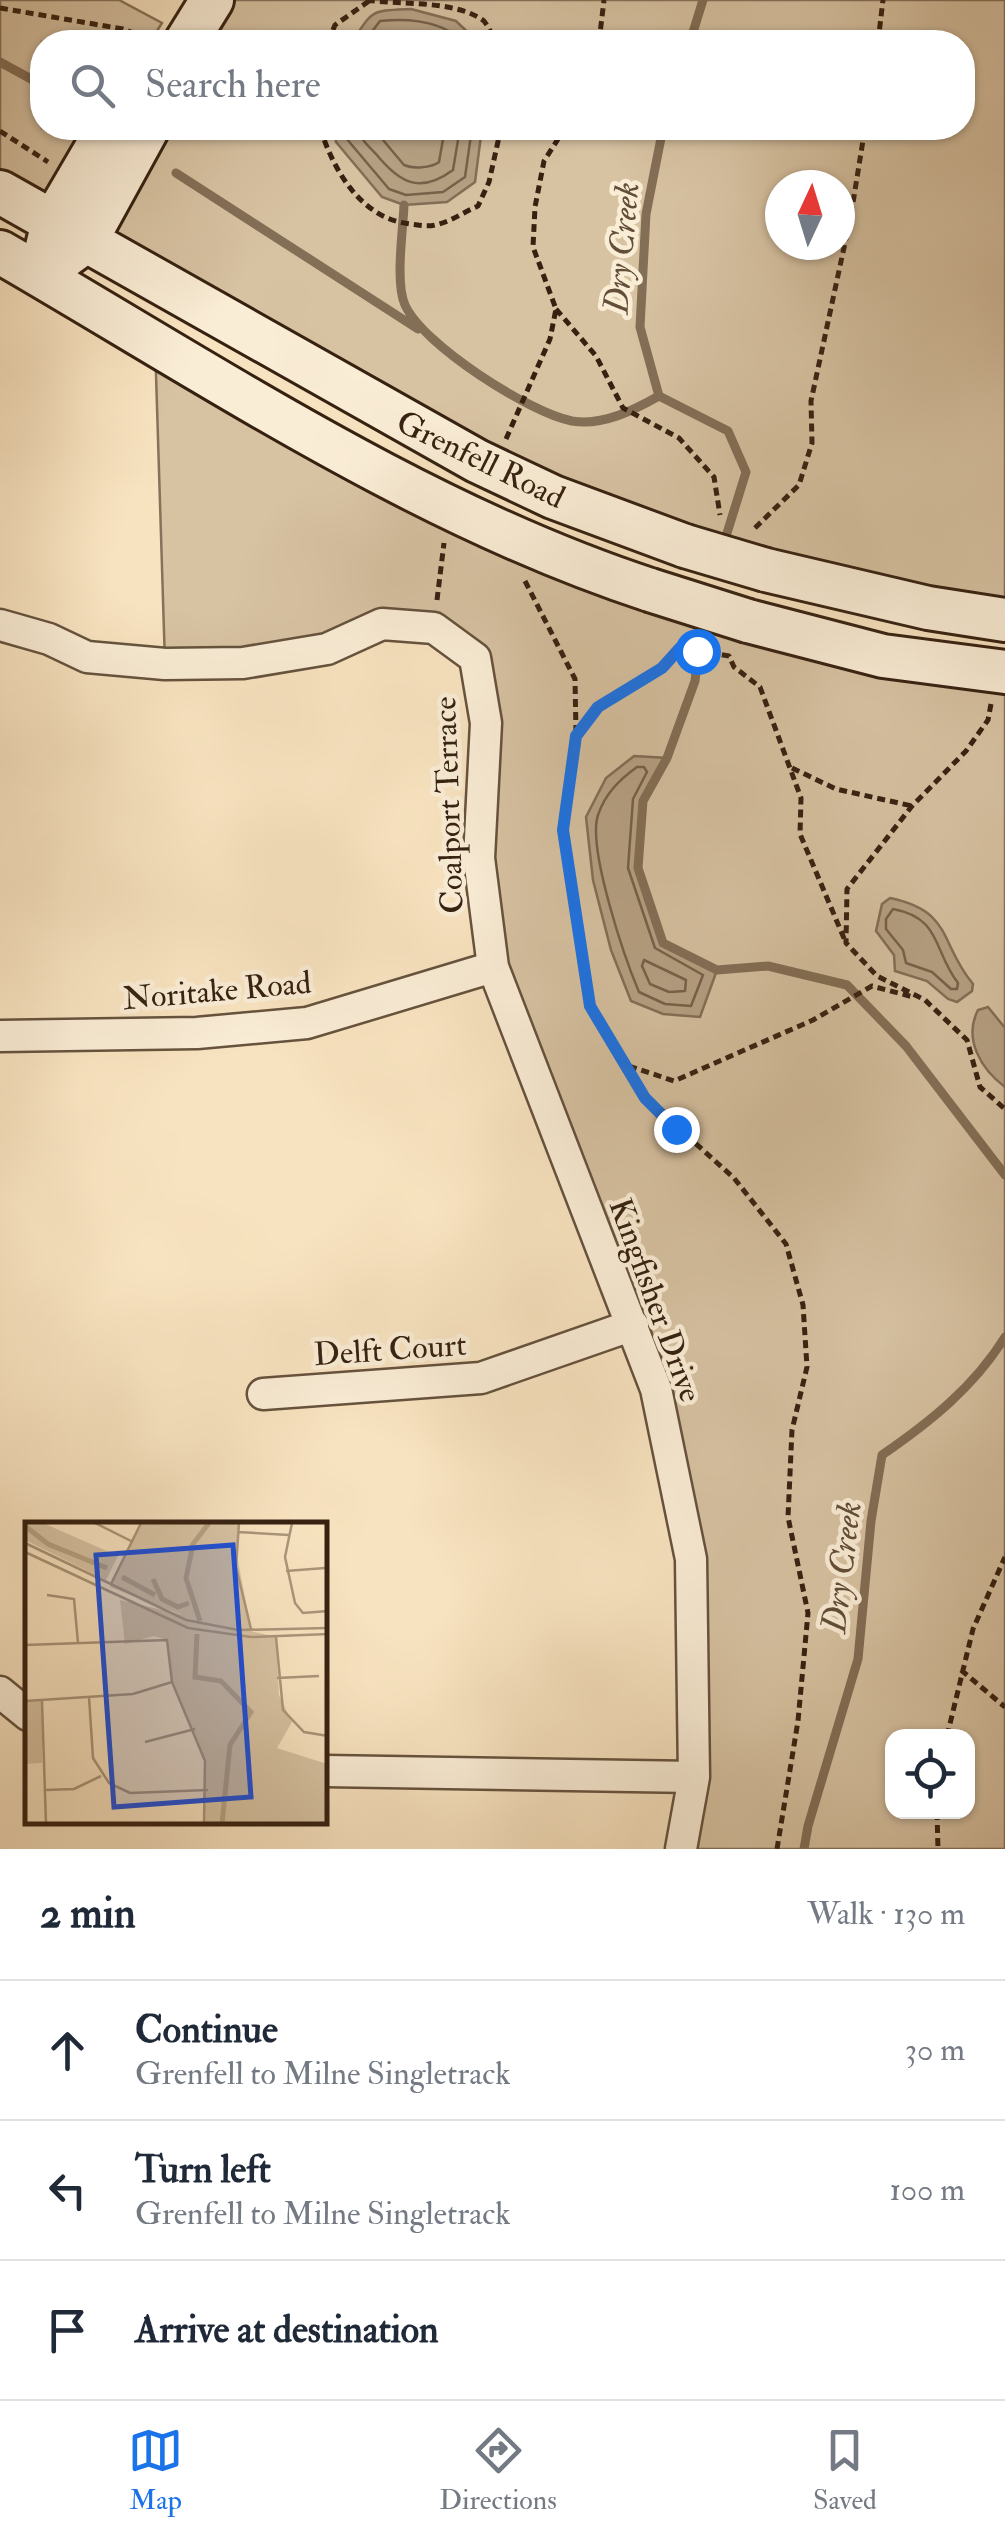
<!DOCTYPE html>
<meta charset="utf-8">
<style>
body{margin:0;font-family:"IM FELL Double Pica",serif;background:#f6f6f7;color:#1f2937}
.controls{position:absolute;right:30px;bottom:30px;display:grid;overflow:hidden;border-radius:20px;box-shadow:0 2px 8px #0004}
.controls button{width:90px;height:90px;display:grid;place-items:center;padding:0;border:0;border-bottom:2px solid #e0e1e3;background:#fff;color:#1f2937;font:50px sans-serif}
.compass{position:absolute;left:765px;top:170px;width:90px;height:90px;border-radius:50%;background:#fff;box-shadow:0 2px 8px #0004;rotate:4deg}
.stop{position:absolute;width:30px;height:30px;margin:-22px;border:8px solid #1a73e8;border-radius:50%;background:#fff}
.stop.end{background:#1a73e8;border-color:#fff;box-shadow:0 2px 10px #0008}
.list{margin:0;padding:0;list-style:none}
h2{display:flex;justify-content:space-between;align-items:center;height:130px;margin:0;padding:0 40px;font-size:42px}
h2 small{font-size:32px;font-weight:400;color:#747a83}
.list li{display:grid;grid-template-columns:65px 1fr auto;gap:30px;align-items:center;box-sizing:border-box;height:140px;padding:0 40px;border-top:2px solid #e0e1e3}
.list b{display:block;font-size:38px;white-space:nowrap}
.list p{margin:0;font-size:32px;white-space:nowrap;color:#747a83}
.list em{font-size:32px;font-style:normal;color:#747a83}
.icon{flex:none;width:55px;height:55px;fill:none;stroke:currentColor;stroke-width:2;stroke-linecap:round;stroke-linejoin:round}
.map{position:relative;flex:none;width:1005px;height:1849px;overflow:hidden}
.search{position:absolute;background:#fff;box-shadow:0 2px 8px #0004;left:30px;right:30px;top:30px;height:110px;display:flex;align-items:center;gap:25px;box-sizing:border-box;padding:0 35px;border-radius:40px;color:#747a83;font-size:38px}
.sheet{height:550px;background:#fff}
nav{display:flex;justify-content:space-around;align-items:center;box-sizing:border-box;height:140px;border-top:2px solid #e0e1e3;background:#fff;font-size:28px;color:#747a83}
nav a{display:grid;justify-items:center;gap:5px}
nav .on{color:#1a73e8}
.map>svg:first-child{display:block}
</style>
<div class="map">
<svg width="1005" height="1849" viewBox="0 0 1005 1849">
<rect width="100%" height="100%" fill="#f8e3c0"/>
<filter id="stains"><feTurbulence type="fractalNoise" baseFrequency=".002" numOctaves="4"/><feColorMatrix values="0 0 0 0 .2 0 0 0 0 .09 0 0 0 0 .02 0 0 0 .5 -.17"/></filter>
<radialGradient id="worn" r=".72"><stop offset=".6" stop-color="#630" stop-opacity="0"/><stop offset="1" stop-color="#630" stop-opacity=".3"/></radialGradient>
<path fill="#d7c2a2" stroke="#86725a" stroke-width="2.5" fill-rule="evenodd" d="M0,0h119l43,23 -12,19h-108v86h57l-50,70 -49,-20z
M212,0h793v620l-339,-80 -580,-299 57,-113h819v-86h-776zM780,185h60v60h-60z
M155,342l354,192 496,138v1177h-324l10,-290 -58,-234 -140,-358 -18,-309 -41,-30 -269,36zM892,1736h76v76h-76z"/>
<path fill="#b6a184" stroke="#836e56" stroke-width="2.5" d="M411,9l45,12 22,21h-126c22,-33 17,-31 59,-33z
M334,128h148l-7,54 -28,20 -43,3 -22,-8 -46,-55z
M634,756l33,2 -24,43 -5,66 25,76 54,27 -17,47 -37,-3 -32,-13 -20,-51 -18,-70 -7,-63 20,-39z
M890,898c63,13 49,45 83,86l-1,7 -15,11 -9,-3 -21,-18 -32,-10 -1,-16 -18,-24 6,-27z
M988,1007l17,21v59c-24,-18 -42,-48 -27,-77z"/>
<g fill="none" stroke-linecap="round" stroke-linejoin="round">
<path stroke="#76614a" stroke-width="2.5" d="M364,42l16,-21c30,-3 62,0 84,21
M344,128l2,10 43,51 17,6 37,-3 22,-15 7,-49
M356,128c4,10 12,18 20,26 23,28 43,41 77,16l7,-42
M373,128l31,37c9,4 27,3 35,-3l6,-34
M637,767h7l3,5 -14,27 -5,69 27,80 48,27 -12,31 -26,-2 -26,-12c-14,-33 -52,-144 -41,-177 7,-21 21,-35 39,-48z
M893,909c49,9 40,42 65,74l-1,6h-6l-19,-17 -26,-9 -3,-13 -17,-21v-10z
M644,960l42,20 -1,11 -16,1 -19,-8 -8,-18z"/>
<path stroke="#836e56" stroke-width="9" d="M690,42l13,-42
M0,62l42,23
M663,128l-17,86 -6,113 19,69 69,35 18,41 -23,74
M176,173l242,156
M404,205c-1,26 -9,78 1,100 18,40 125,108 167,116 31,5 62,-11 87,-25
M702,618l-7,63 -28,77 -24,43 -5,67 25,75 54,27 51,-4 79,19 59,61 99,129
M804,1849l4,-23 50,-167 13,-138 11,-66c48,-33 92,-68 123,-118"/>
<g stroke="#66523d" stroke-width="35">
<path id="street" d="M0,625l49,14 38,18 78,7 78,-1 84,-14 55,-25 52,4 41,30 11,65 -7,135 14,109 163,422 35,170 3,218 -13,72
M0,1036l197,-3 110,-10 186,-56
M263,1394l218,-16 152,-53
M0,1692l28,23
M325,1771l369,6"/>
</g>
<g stroke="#362111" stroke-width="48">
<path id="secondary" d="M186,42l26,-42
M0,192l477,269 76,36 132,49
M46,251l7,-29 55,-94
M0,252c209,121 420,263 650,338
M64,257l22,-16 62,-113
M766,570l162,38 77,12
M748,621l135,35 122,16"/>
</g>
<path stroke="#362111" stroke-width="5" stroke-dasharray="8 5" stroke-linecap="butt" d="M367,0c35,5 89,0 117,21 5,6 8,15 12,21
M0,8l123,21 30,12
M328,42l7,-17 34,-24
M599,42l5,-42
M878,42l5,-42
M320,128c14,43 41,91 91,96 8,1 16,3 24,1 15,-3 29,-13 43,-19l11,-24 12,-54
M0,131l48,31
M556,309l40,47 27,52 56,30 35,39 6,38
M506,439l44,-100 6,-30 -23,-62 2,-40 9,-46 21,-33
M755,528l44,-43 13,-42 -1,-42 40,-186 14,-87
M525,581l50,98 1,54
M437,600l7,-57
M991,704l-3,16 -22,31 -54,55 -65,83 -1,54 31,33 48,24 42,40 13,47 25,22
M792,768l44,21 76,17
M629,1066l45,15 139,-61 59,-34 41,11
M961,1670l44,37
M947,1736l26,-107 32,-72
M937,1812l1,37
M777,1849l21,-128 10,-108 -20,-96 4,-87 15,-63 -4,-62 -17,-61 -52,-66 -89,-80 -56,-92 -26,-176 13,-94 23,-29 62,-39 19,-20 49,8 5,11 26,20 41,111 -1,36 46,109"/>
<use href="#street" stroke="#faedd6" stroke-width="30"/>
<use href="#secondary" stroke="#faedd6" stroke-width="42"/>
<g stroke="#362111" stroke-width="48" stroke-linecap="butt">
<path id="secondary-bridge" d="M685,546l81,24
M650,590l98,31"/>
</g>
<use href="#secondary-bridge" stroke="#faedd6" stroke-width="42"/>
</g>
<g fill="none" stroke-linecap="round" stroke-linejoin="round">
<path stroke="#1a73e8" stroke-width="12" d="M676,1129l-31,-31 -55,-92 -27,-176 13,-94 22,-29 64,-39 18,-20 17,3"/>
</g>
<g text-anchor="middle" stroke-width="9" stroke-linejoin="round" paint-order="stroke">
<g font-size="32" fill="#362111" stroke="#faedd6">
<text transform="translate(481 459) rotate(26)" y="11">Grenfell Road</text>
<text transform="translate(448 805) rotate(-92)" y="11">Coalport Terrace</text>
<text transform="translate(217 990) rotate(-5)" y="11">Noritake Road</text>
<text transform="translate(656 1300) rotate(70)" y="11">Kingfisher Drive</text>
<text transform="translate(390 1349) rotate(-4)" y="11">Delft Court</text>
</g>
<g font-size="35" font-style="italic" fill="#634e39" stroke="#faedd6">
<text transform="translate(621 248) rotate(-85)" y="12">Dry Creek</text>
<text transform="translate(841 1567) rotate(-83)" y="12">Dry Creek</text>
</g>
</g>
<g transform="translate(25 1522)">
<rect width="302" height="302" fill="#f8e3c0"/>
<path d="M0,1h18l75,33 -12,24 -81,-40zM116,1h98l-3,27 15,80 -37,-3 -104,-40zM95,78l156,37 3,58 13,27 -15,26 50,16 -2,60h-121l1,-63 -33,-79 -5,-42 -13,-4 -29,8zM0,179h17v62l-17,1z" fill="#d7c2a2"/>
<path fill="none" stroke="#b6a184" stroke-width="5" d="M0,4l23,18 59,24M97,55l33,18M128,57l9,20 16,8 11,-4M175,99l-14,-43 7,-34 16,-21M172,112l-2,43 26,4 30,31 -21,33 -8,79"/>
<path fill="none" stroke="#aa957a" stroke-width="2.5" d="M70,1l36,18M214,1l-3,44 15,62M267,1l-7,34 10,46 8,10 25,-2M213,10l51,3M0,21l161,77 52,10 90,-2M0,30l163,76 63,9 77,-3M261,49l39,-3M86,62l30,-61M22,73l27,4 4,44M251,115l7,73 21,22 24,4M0,123l142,-5 5,42 33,79 -1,63M252,156l42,-2M64,175l4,61 16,25 21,10 78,-3M0,179l108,-7 39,-12M17,179l4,123M120,220l50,-13M20,268l29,-1 27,-13"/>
<path fill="#1d4ed8" fill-opacity="0.15" stroke="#1d4ed8" stroke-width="5" d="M208,23l18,252 -137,10 -18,-252z"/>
<rect width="302" height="302" fill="none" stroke="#362111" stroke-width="5"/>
</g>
<rect width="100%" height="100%" filter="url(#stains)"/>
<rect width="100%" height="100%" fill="url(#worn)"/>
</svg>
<div class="controls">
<button><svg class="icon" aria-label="locate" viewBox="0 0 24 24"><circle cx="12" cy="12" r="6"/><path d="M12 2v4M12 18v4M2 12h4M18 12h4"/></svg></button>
</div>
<svg class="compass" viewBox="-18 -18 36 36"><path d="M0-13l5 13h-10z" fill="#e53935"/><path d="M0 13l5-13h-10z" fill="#747a83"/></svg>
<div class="stop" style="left:697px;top:651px"></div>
<div class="stop end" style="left:676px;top:1129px"></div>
<div class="search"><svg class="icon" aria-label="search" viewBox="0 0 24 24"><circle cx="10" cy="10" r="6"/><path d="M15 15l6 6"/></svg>Search here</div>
</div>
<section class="sheet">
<h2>2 min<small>Walk · 130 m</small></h2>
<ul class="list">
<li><svg class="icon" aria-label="ahead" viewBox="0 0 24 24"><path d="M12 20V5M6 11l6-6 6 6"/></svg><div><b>Continue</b><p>Grenfell to Milne Singletrack</p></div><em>30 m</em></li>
<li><svg class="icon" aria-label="left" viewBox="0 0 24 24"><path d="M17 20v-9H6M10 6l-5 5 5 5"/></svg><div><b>Turn left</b><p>Grenfell to Milne Singletrack</p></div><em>100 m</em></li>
<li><svg class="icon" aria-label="arrive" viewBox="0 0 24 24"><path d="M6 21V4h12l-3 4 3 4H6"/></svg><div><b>Arrive at destination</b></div></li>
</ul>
</section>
<nav>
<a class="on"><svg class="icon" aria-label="map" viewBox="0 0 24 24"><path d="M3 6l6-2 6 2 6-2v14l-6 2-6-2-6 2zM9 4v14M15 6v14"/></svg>Map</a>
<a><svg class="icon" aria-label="directions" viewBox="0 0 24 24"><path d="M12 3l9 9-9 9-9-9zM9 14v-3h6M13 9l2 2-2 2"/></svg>Directions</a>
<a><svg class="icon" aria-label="saved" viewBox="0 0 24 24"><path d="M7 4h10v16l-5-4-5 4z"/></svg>Saved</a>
</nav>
